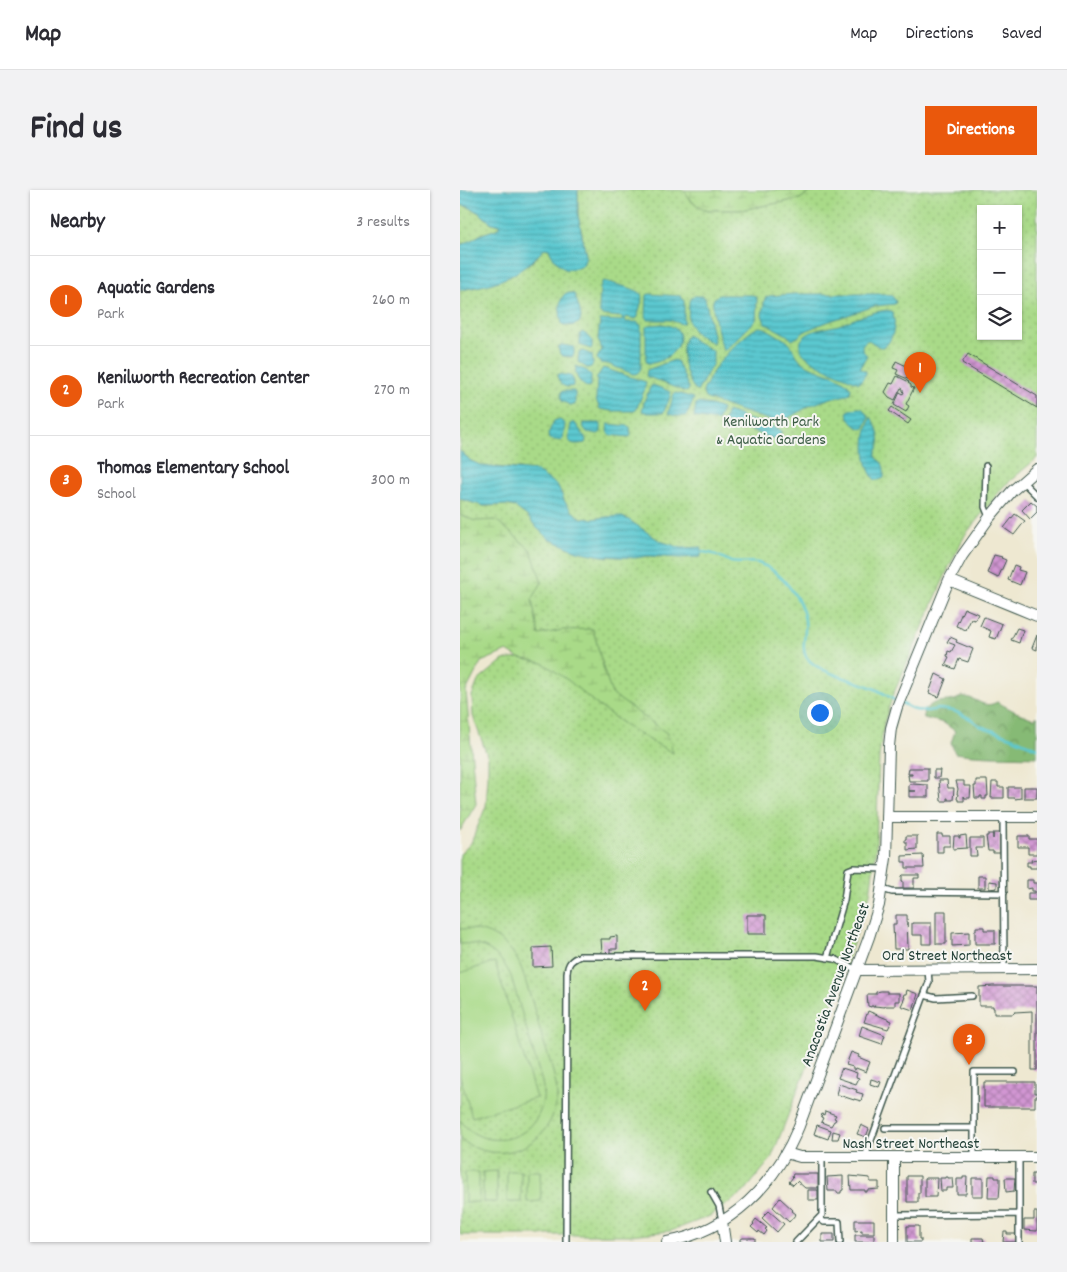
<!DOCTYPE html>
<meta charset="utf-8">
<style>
body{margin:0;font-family:Dekko,sans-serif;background:#f2f2f3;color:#2b2b33}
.controls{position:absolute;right:15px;top:15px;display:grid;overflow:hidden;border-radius:0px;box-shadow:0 1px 4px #0004}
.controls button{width:45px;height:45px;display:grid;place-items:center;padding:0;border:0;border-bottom:1px solid #e1e1e2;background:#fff;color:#2b2b33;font:25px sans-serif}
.you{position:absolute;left:359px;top:522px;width:18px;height:18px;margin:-12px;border:4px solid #fff;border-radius:50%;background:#1a73e8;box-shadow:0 0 0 8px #1a73e833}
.badge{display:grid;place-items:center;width:32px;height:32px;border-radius:50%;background:#ea580c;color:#fff;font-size:16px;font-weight:700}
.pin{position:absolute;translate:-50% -41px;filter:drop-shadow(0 1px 2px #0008)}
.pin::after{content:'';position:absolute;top:26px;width:18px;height:15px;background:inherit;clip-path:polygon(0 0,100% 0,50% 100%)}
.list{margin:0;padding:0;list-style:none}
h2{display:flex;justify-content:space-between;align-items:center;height:65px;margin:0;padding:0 20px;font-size:21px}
h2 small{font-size:16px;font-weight:400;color:#7c7c81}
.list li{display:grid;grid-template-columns:32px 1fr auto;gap:15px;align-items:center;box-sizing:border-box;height:90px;padding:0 20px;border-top:1px solid #e1e1e2}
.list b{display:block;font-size:19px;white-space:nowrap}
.list p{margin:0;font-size:16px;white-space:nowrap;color:#7c7c81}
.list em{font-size:16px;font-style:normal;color:#7c7c81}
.icon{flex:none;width:28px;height:28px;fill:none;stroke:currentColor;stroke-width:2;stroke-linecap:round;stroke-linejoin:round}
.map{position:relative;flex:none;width:577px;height:1052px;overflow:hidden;border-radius:0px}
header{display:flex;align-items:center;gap:30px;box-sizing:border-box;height:70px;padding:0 25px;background:#fff;border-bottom:1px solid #e1e1e2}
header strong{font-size:24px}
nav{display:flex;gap:28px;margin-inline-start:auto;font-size:18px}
.intro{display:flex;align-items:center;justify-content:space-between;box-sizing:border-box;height:120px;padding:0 30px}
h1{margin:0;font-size:35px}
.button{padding:12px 22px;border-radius:0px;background:#ea580c;color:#fff;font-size:18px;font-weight:700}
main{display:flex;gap:30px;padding:0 30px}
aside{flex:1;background:#fff;border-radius:0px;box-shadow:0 1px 4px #0004}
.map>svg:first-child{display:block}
</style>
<header>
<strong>Map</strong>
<nav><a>Map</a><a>Directions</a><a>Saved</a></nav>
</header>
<div class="intro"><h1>Find us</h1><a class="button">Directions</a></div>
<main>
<aside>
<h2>Nearby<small>3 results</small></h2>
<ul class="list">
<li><span class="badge">1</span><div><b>Aquatic Gardens</b><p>Park</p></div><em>260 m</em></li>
<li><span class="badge">2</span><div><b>Kenilworth Recreation Center</b><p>Park</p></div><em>270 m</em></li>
<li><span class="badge">3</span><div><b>Thomas Elementary School</b><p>School</p></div><em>300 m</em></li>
</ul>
</aside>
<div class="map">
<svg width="577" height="1052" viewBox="0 0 577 1052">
<defs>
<pattern id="forest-crowns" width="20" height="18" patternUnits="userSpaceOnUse" patternTransform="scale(1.25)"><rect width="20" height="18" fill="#86ba74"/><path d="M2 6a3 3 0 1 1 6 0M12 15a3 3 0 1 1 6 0" fill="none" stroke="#6d9860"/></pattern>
<pattern id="wetland-marsh" width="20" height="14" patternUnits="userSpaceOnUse" patternTransform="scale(1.25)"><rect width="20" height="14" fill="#a9da88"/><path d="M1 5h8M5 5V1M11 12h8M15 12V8" fill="none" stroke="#91bc76"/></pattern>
<pattern id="park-dots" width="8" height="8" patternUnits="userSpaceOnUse" patternTransform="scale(1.25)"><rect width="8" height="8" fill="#a9da88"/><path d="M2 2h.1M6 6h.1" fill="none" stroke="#91bc76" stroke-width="1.8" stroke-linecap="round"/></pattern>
<pattern id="water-rules" width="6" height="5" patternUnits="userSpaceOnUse" patternTransform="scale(1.25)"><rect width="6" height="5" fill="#5bc8d0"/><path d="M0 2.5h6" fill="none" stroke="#4ba4aa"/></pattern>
<pattern id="building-cross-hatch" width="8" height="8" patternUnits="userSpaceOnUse" patternTransform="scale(1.25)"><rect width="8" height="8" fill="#d296d3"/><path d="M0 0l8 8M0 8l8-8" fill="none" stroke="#aa7cac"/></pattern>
</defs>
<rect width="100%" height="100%" fill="#f6f6f2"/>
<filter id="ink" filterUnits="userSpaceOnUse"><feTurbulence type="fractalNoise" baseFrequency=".02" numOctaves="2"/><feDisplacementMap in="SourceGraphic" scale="10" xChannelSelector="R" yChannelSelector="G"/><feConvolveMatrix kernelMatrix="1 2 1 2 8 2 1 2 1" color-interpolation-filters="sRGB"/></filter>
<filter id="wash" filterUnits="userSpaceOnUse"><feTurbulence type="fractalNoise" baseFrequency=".0096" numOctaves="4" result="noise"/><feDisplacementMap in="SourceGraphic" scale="20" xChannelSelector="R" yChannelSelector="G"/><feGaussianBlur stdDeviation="1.12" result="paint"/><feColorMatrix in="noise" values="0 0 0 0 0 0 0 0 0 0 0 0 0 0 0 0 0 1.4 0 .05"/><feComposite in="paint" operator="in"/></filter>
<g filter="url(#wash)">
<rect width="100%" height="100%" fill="#eee8d1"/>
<path fill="url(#forest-crowns)" stroke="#527c54" d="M502,506c4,1 9,2 13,4 8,4 13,7 22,2l19,10 18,7 3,-3v41c-27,-1 -55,0 -82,-4l-4,-10 4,-12 -11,-8 -20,-5 -1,-7c4,-3 7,-6 11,-8 9,-3 20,0 28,-7z"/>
<path fill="url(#wetland-marsh)" stroke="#648c5e" d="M224,0h129l-13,9 -59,11h-38l-13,-10z
M0,310l95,42 147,229 -60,-25 -39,-36 -96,-59 -26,11 -15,29 10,113 -16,27z"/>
<path fill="url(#park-dots)" stroke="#648c5e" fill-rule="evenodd" d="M118,0h106l6,10 14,10h37l59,-11 13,-9h224v268l-33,28 -39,49 -16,32 -56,128 -9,28 -5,34 -3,92 -6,45 -30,88 -69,177 -27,33 -34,24 -39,15 -41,4h-170v-381l11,-11 15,-37 2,-29v-19l-15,-42 -1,-20 6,-15 25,-21 16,-2 24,5 26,18 27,23 36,26 41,23 -5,-19 -56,-40 -7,-20 -12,-45 -31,1 -23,5 -7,-35 10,-18 -11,-32 -35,-30 -21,1 -15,-6v-16l24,7 23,-1 8,2 12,8 -6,-46 -39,-3 -11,-5 -11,-10v-161l12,-2 38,-11 24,-17 10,-12 5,1c3,9 9,15 17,21l20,-15 -8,-40zM521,19h37v127h-37z
M0,15l9,2 12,7 9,8 9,3 2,2c-7,4 -15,5 -21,8 -7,4 -12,8 -20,10z"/>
<path fill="#a9da88" stroke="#648c5e" d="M0,739c29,-2 52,14 62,41 7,22 14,44 20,67 5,15 11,32 14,48 5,27 -12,55 -38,64 -20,7 -41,3 -58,-10v-19c2,3 5,6 8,9 20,17 54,13 68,-10 7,-11 9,-24 6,-37l-31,-106c-11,-22 -25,-34 -51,-32z
M35,772l41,136 -64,19 -12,-41v-103z
M37,981v31h-14v-30z
M47,981h14v31h-14z
M67,981h13l1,30 -14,1z
M5,982h14v30h-14z"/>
<path fill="url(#water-rules)" stroke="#3d8282" d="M0,0h118v25l8,40 -2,8 -3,4 -15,3c-8,-6 -14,-12 -17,-21l-4,-1c-26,29 -48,36 -85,42v-45c8,-2 13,-6 20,-10 6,-3 14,-4 20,-8l-1,-2 -9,-3 -9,-8 -12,-7 -9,-2z
M144,91c6,2 35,8 37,13 3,6 -3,16 -3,23l-2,2 -10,-2 -1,2 1,3h11l4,3v43c-2,4 -3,6 -8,6l-25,-10 -8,-1 -3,-4 1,-3 4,-6 -4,-11 2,-19 22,1 1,-2 -1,-2 -21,-2 -2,-4 1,-23 2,-6z
M106,103h6l3,2 5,16 1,6 -1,5c-6,4 -12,5 -18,2 -2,-10 -5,-24 4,-31z
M189,104l32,2 3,5v21l-2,2 -12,-4h-23l-1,-5 1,-20z
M335,104h89l8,2 4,5 -1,3 -20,2 -54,18c-6,3 -12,5 -17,8 -4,3 -7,6 -12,8l-5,-5 -22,-12 -3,-8 3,-17 4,-2z
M259,105h33l3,1 2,3 -1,21 -22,22 -11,9c-2,-10 -12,-41 -10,-50 1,-4 3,-4 6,-6z
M234,106h8l3,2 9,42 -1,3c-19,-9 -27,-15 -24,-37 0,-5 0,-7 5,-10z
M427,120l4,1c3,5 4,10 3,16 0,5 -5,20 -12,20 -4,1 -10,-6 -14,-7 -9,5 -7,10 -1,15l-6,11v3l5,2v3l-7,9c-17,-8 -51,-19 -59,-34 0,-4 0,-8 3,-11 8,-9 25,-10 36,-13 16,-6 31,-13 48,-15z
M202,134c38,5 7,42 -15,39l-1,-2v-34l4,-2z
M300,137l5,1 22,13c6,5 8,14 14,20 15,12 39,11 50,27l-1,5 -2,2 -17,3 -20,7 -23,13 -6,6 -50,-16 -27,-10 -2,-5 1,-4c4,-7 7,-15 12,-22 6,-9 33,-38 44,-40z
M122,142c8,5 11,6 10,15l-1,2 -11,-4v-10z
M227,145l4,2 1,2 21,12v12l-16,29c-11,-12 -20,-43 -10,-57z
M102,155l12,2v7l-2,3 -9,-1 -3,-2 -2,-6z
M123,161l9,4 1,9 -2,3 -4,1 -9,-6 1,-9z
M214,170l3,1 12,27 -1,3 -2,1 -40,-16 1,-6z
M116,176l11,5 4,4v9l-2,4c-9,-3 -15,-13 -13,-22z
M143,178l43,14 -2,9 -8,19 -2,1h-22l-12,-2 -4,-9 1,-23z
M100,184l11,2 3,5 -1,5c-9,3 -14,-2 -16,-11z
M193,195l18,7 -2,8 -6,13h-15l-6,-2 3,-12 6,-13z
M103,201h11l1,2v12h-5l-8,-4 -1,-3v-6z
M216,203l18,5 -6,15 -3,3h-8l-9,-2 6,-20z
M238,213l13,2 11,4 -5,12 -23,-4 2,-13z
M397,218h5l7,9 -5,12c-9,-1 -14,-8 -17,-16l2,-3z
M267,221l14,5 1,1v10l-1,1 -17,-6z
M411,227c5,9 10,18 8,28 0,3 -4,8 -3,11 1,3 3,4 5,6 4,5 3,10 3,16l-5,2h-4c-13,-15 -12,-46 -4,-63z
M287,229h1l31,10 2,2 -2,10 -32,-12 -2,-2z
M96,230h4l5,4 -2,15 -2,2 -12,-2 -1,-5 6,-13z
M113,232l2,1 10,14 1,4 -1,2c-21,4 -16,-5 -14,-19z
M123,233h17l1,2v7l-3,2 -11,-2 -3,-4z
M148,234l20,2 2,1 1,9 -2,1 -19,-2 -3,-4z
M0,261l11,10 11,5 54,5 22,15 7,16 7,9 9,7 11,1 14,-2 14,-1 9,4 31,21 22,7 19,-1v10l-21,1 -32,-2 -13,2 -33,-2 -25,-5 -28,-12 -12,-11 -10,-12 -12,-9 -8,-2 -23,1 -24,-7z"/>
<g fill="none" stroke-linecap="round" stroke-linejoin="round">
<path stroke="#5bc8d0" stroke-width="2.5" d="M239,362c8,0 14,1 22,5 3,1 7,4 10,5 9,2 18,-1 27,1 22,7 43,34 47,57 2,12 -5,28 2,38 11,15 49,22 66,30 8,3 16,9 23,13
M441,513l14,7 12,1 12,-2 15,2 17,8 9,7 31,11 26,11"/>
</g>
<g id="blocks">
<path fill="url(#building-cross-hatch)" d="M508,164l69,42v12l-75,-45z
M436,171l17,8 -5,10 -12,-5 2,-4 -5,-2z
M437,186l12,6 -1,1 3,2v2l3,1 -8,16 3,2 -3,6 -12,-7 6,-13 3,2 1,-2 -1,-1v-2l-2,-1 -6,12 -6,-3 -4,-5 5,-9 3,1z
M432,217l19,13 -3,4 -19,-13z
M571,311l6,5v6l-7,7 -8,-9z
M555,324l10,7 -11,14 -10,-7z
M534,365l8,2 -1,1 5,2 -8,18 -10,-5 1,-2h-1z
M554,375l5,2 -1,3 7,2 -5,13 -12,-5z
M504,418l14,6 -3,6 -4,-1 -5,11 -10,-4z
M524,427l18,7 -6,15 -7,-2 2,-6 -11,-5z
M557,438l6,2 -4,13 -8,-3z
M577,445v15l-5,-2z
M490,447l7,3 -1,2 17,7 -5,13 -9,-3 -4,10 -10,-4 4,-8 -2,-1 1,-5 3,1 4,-7 -8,-3z
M476,484l10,5 -7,18 -10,-4z
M449,578h19v13h-19l-1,-6h4v-1h-4z
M474,580h6l-1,8h-5z
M479,590h8l1,8h6l-1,12h-5v-2h-1v3h-6z
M516,590h11l1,16h-2v3h-4v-3h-2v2h-5l-1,-12h2z
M496,591h8v5h7l-1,12h-5l-1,-2v5h-6v-2h-1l1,-5h-1l1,-5z
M532,592h6v5h6v11h-13z
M452,594l16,1v12h-19v-6h7h-7v-6z
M548,597h13v11l-6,1v-1h-7z
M564,597h13v11h-13z
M533,643h7v20h-7v-2h-5l-2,-15h2v-2h5v5z
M477,644h5v2h8v10h-7v6h-6z
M506,645l1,13 -14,1 1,-13h5v2h1v-2z
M446,646h11v13l-10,1v-8h-2v-3h1z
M558,646h11v3h8v15h-9v-7h-10z
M510,648h13v10h-7l1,8h-7z
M463,665l1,13h-18v-6h-4v-6z
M577,669v9h-7v-2h-3v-4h5l-1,-2z
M443,685h16v3h-5v10h-11v-7h-1v-5z
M518,686h7v12h-7z
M567,690h6v3h4v17h-9v-7h7v-2h-3v-3l-5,1z
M529,691l8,1v6l-8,1z
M476,721h10v33h-10z
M287,725h19v19h-19z
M436,725h11l1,34h-14l-1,-25h3z
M452,733h19v21h-9v-9h-10z
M516,737h8v3h11v14h-20v-14h1z
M509,742v13l-17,1v-13z
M157,746v13h-7v4h-8l-1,-14h9v-2z
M91,757l1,19 -19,1v-19z
M533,796h44v84h-5v-59l-17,1 -2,2h-19v-6h-1v-2h-14v-19z
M447,800l11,4 -5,16 -12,-4 4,-9h-2l1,-3h2z
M421,801h6v2h12v8h-4v5h-10v1l-11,-1 1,1h-2v-1h-2v1l-3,-1 -1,-11 1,-1h8v-2z
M408,821l24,10 -4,8 -24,-7z
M402,836l23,9 -3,9 -23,-8z
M391,862l8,3 -1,2 12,5 -4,10 -10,-4 -1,2 -2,-1v-2l-7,-2z
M382,878l15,5 -1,4 3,1 -3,6 -18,-6z
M411,889l10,3 -2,5 -9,-3z
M524,892h51v11h2v4h-2v10h-51z
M379,894l18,6 -1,2 7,2 -2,7 -7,-2v1l-18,-6z
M365,921l11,4 -2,3 2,1 -1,2h-1l-3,5 -10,-4 2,-4 -2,-1 1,-3 2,1z
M357,935l14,5 -3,9 -14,-5z
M401,935l8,4 -3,8 -9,-3z
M373,941l7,2 -2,6h-6z
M333,984h25v14h-13l-8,-7 -4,4 -4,-3 4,-5 -1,-1z
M572,984h5v10h-5z
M383,986v14l-2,1v2h-4v-2h-9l-1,-14z
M390,986l20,2v4h9v7l-12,1v2h-2v-2h-14z
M447,986h13v17h-2v9h-11z
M529,986h6v2h5v8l-1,12h-11z
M485,987h3v1h4l1,10h-7v3h-5l-1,-13h5z
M503,987h4l-1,17h-9v-15h6z
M465,988h12l-1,19h-11z
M512,988h11v18h-11z
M545,988h10l-1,13 -8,1z
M348,1000h10v10h-10z
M320,1008l13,12 -1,1 4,3 -7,8 -16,-15z
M309,1021l15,13 -7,8 -15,-14z
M574,1022h3v19l-13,-1v-10h10z
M296,1029l11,9 -2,1 2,2 -3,4 -5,-4 -1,2 -7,-6 3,-3 -1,-1z
M395,1030h19v13h-12v-3l-7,1z
M447,1036h12v13h2v3h-14z
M544,1042h3v2h9v8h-13z
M362,1044h12v8h-12z
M395,1045h19v7h-19z
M283,1048h12v4h-15v-3z
M512,1048h11l1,4h-12z"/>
</g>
</g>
<g filter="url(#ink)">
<use href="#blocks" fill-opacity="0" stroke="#3e574c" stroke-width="1"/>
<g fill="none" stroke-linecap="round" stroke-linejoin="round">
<g stroke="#3e574c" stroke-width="8">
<path id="service" d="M526,276l-1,41 4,10
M563,292l14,14
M543,627l1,152
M422,699l10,3 112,1
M367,768l17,-58 4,-30 5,-2 31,1
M464,805l12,3 36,-2
M425,938h89
M405,967l64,-175 -1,-12
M514,967v-85h41
M559,967v85
M251,1002l8,14 3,15
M434,1025l125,-1
M359,1028l5,4h15l1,20
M106,1052l1,-269c1,-10 4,-13 13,-17h237l18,3 22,11
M336,1052l26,-27v-58"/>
</g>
<g stroke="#3e574c" stroke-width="12">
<path id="minor" d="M489,390l88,36
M427,627h150
M397,780l180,-1
M326,963l14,4h237
M434,967v85
M262,1031l3,21
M207,1052c64,-12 108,-57 132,-116l70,-189 10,-32 7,-47 3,-112 2,-18 6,-21 52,-127 13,-24 27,-38 23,-27 25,-22"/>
</g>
<use href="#service" stroke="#fff" stroke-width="5"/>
<use href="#minor" stroke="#fff" stroke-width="10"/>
</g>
</g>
<g text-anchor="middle" stroke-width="4" stroke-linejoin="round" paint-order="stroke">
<g font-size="16" fill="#3b5c45" stroke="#f6f6f2">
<text x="311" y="236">Kenilworth Park<tspan x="311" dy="18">&amp; Aquatic Gardens</tspan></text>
</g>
<g font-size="16" fill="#1f3d34" stroke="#f6f6f2">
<text x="487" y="770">Ord Street Northeast</text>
<text transform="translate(374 794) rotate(-70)" y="6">Anacostia Avenue Northeast</text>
<text x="451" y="958">Nash Street Northeast</text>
</g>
</g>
</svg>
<div class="controls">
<button>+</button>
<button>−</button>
<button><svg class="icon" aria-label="layers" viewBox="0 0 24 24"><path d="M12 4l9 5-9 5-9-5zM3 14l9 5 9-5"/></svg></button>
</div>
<div class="you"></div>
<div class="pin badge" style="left:460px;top:203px">1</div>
<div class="pin badge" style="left:185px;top:821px">2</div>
<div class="pin badge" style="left:509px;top:875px">3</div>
</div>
</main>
